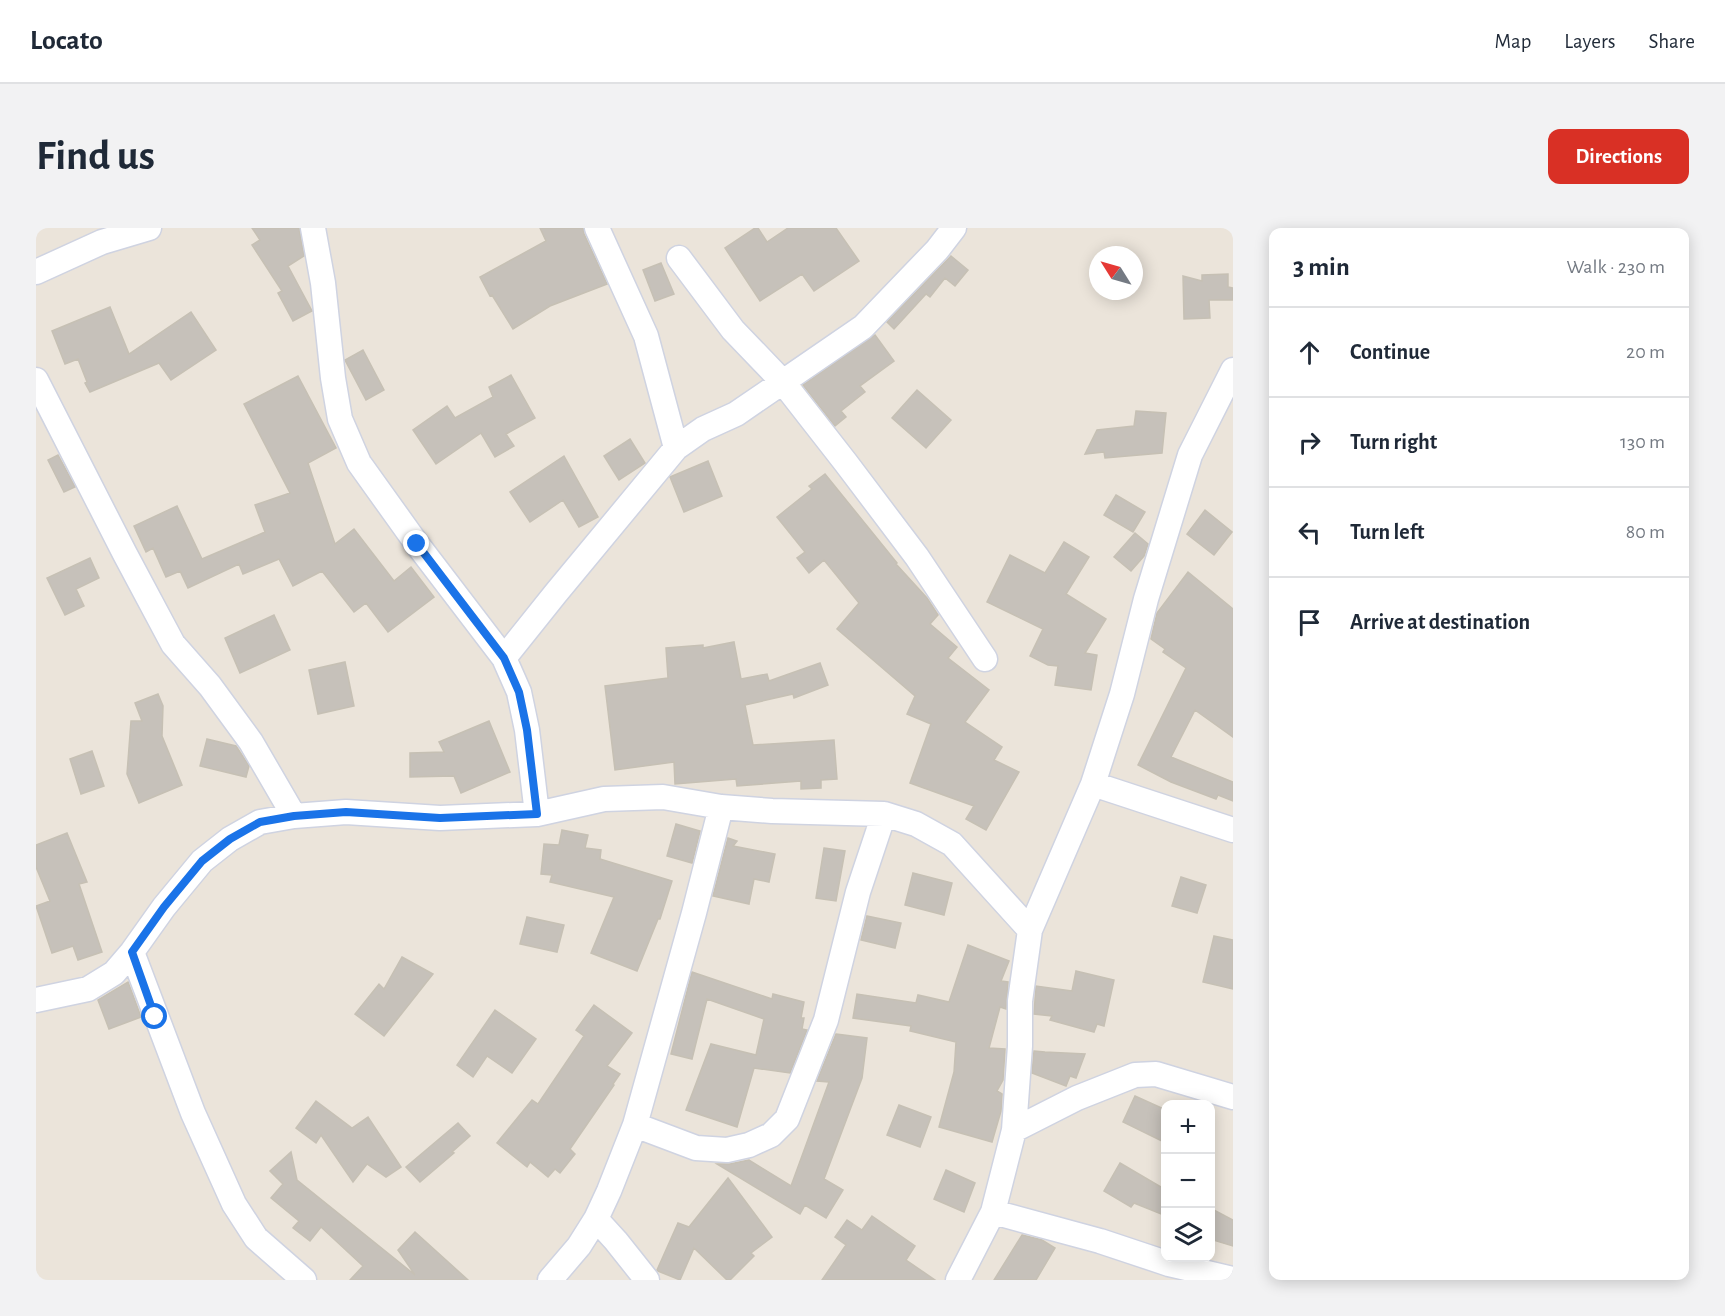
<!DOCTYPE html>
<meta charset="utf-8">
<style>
body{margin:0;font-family:"Alegreya Sans",sans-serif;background:#f2f2f3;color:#1f2937}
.controls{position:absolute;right:18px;bottom:18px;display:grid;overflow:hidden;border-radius:12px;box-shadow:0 3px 15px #0003}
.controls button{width:54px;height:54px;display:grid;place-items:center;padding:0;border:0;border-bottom:2px solid #e0e1e3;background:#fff;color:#1f2937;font:30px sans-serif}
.compass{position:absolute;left:1053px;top:18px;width:54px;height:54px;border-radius:50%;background:#fff;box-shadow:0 3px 15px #0003;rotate:307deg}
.stop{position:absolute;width:18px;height:18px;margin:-14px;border:4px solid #1a73e8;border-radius:50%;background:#fff}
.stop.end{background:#1a73e8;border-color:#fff;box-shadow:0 2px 6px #0008}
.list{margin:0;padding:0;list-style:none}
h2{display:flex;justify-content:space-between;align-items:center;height:78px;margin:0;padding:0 24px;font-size:26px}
h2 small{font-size:20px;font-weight:400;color:#747a83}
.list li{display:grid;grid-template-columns:39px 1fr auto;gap:18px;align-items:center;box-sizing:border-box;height:90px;padding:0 24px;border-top:2px solid #e0e1e3}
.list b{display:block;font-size:22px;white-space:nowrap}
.list em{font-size:20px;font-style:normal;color:#747a83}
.icon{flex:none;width:33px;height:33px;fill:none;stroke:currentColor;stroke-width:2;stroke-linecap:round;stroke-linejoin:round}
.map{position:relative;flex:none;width:1197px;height:1052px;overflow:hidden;border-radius:12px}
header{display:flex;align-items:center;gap:36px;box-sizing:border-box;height:84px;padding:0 30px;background:#fff;border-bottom:2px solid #e0e1e3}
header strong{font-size:28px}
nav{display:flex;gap:33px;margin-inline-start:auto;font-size:21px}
.intro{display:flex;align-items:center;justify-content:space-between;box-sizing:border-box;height:144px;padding:0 36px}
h1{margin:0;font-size:42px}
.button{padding:15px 27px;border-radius:12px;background:#d93025;color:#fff;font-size:21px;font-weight:700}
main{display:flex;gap:36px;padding:0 36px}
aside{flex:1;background:#fff;border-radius:12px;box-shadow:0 3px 15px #0003}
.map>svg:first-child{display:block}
</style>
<header>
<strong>Locato</strong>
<nav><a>Map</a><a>Layers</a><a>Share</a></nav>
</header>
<div class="intro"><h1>Find us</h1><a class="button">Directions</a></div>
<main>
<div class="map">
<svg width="1197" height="1052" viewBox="0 0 1197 1052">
<rect width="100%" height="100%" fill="#ebe4da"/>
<path fill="#c6c1ba" stroke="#c6c0b4" stroke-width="1.5" d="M216,0h47l5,28 -16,10 24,45 -19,10 -15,-28 4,-2 -30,-46 8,-5z
M504,0h43l1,6 23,50 -57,22 -37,23 -21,-34 -2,1 -10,-19 66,-36z
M719,0h3l9,14 21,-14h48l23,33 -45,30 -12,-17 -42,27 -35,-53z
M915,28l17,14 -13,16 -10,-8 -15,19 -4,-3 -32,35 -7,-7z
M625,35l13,31 -19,7 -12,-31z
M1192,46v13l5,1v12h-24l1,18 -26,1 -1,-43 19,5v-6z
M74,79l19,47 62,-42 25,38 -45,30 -12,-17 -69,29 -5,-9 2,-1 -9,-23 -13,5 -13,-33z
M839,107l19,26 -34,25 5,6 -24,19 5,6 -11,9 -32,-41z
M327,122l21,40 -18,10 -21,-40z
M475,147l24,43 -29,16 8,12 -19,11 -14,-24 -45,31 -23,-34 34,-24 8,12 38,-21 -4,-10z
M262,148l38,72 -28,15 27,81 19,-15 40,52 17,-14 23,30 -46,35 -22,-29 -12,9 -32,-41 -29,15 -14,-27 -36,15 -4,-10 -51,24 -8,-17 -14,6 -13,-29 -7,4 -12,-26 43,-20 25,53 63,-27 -10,-27 35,-12 -46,-89z
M881,162l34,30 -25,28 -34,-30z
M1100,183l30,2 -4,40 -57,5 -1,-6 -19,2 12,-24 37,-4z
M594,211l15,24 -26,17 -15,-24z
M22,227l17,32 -11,5 -16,-32z
M528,228l34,61 -19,10 -16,-27 -33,22 -20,-30z
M672,233l14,35 -38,16 -14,-35z
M789,246l72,89 -1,1 31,34 11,17 -8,9 27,23 -9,11 41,32 -24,32 37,25 -8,13 25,12 -33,58 -20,-11 8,-13 -64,-23 21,-59 -24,-10 8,-18 -78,-67 22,-26 -35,-43 -15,13 -12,-15 8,-6 -28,-35 35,-28 -3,-3z
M1080,267l29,17 -12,20 -29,-17z
M1169,282l27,22 -18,23 -27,-21z
M1099,305l13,11 -4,12 -13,15 -17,-14z
M1028,314l25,15 -23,37 40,25 -21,34 12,2 -6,35 -36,-5 3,-19 -10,-1 -18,-9 13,-27 -56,-27 23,-47 35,18z
M54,330l9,20 -23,11 8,17 -19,9 -18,-37z
M1152,344l45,37v128l-38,-27 -24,47 62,25v19l-15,-6 -2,4 -45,-17 -33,-17 48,-97 -23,-16 2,-3 -14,-10 6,-26z
M238,387l16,35 -50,23 -15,-35z
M698,414l7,37 26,-5 2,7 51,-18 8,22 -34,13 -1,-4 -48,11 8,40 81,-5 3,39 -16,1v8l-20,1v-8l-64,5 -1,-7 -61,5 -1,-22 -59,8 -10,-84 63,-8 -2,-30 37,-3v3z
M309,434l9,44 -36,8 -9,-44z
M122,466l5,12 -1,30 20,49 -43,18 -12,-29 4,-53h11l-7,-18z
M453,493l21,51 -49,21 -7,-17 -44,1v-24l34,-1 -5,-10z
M171,511l29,7 13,20 -3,11 -46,-11z
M56,523l12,35 -23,8 -11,-35z
M640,596l24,7 -8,32 -25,-7z
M526,602l26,5 -3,13 16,2 -1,9 72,22 -12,38h-2l-21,52 -46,-18 23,-56 -64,-15 2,-7 -11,-1 3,-30 15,1z
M31,605l20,49 -8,2 23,68 -24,8 -5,-14 -21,7 -16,-47 14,-5 -14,-34v-22z
M692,610l9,3 -4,5 42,8 -6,28 -15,-3 -5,25 -36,-8z
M788,620l21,3 -9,50 -20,-3z
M877,645l39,10 -8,32 -39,-10z
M1145,649l25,8 -9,28 -25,-7z
M831,688l34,7 -6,25 -34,-8z
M491,689l37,8 -7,27 -37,-8z
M1178,708l19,4v49l-30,-7z
M932,717l41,16 -8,20 7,1 -2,27 -6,-2 -11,41 16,1 -2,31 -6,11 5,3 -1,17 -9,31 -53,-15 15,-55 2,-30 -46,-11 1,-5 -58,-8 4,-24 59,9 2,-8 31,7z
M366,729l31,17 -49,62 -29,-22 24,-30 5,5z
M1040,743l38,9 -10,46 -7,-2 -3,8 -44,-12 2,-4 -18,-2 2,-28 36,5z
M656,744l80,27 1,-5 31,8 -3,16h3l-2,11 5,1 -17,43 -36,-5 -17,59 -51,-17 25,-66 45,11 8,-36 -57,-20 -15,60 -21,-5z
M92,754l13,35 -32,12 -11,-29z
M558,777l38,28 -25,33 13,8 -7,10 1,1 -44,64 5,5 -15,19 -5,-4 -7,8 -18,-15 -3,5 -30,-24 35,-43 6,4 46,-68 -8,-6z
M459,782l41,29 -24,34 -25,-17 -14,21 -16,-12z
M800,806l31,4 -5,40 -38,101 19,11 -17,28 -21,-13 -5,9 -83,-50h13l19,-4 42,26 38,-104 -12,-1z
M998,823l11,1 40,2 -9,24 -6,-2 -4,10 -34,-13z
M1099,868l31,14v33l-43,-21z
M280,873l36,27 16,-11 33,50 -15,10 -19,-13 -14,18 -32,-47 -5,8 -20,-15z
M863,877l32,12 -11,30 -33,-12z
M422,895l12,13 -18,16 2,1 -34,29 -14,-15z
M255,924l6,28 118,95 -17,-25 17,-18 53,48h-118l13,-14 -42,-39 -11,14 -17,-13 6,-7 -28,-23 12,-14 -13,-13z
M1084,935l46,27v26l-32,-13 -3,4 -27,-16z
M910,942l29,13 -11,29 -30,-13z
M692,950l44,59 -21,16 3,3 -24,24h-3l-33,-32 -14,32 -22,-9 -1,-1 21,-47 11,4z
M1174,980l23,12v26l-23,-7z
M836,988l43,30 -9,14 29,20h-113l24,-35 -11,-8 12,-17 15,10z
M986,1007l20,5 13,8 -19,32h-42z"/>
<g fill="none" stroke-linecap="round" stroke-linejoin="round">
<g stroke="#cfd3e1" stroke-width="27">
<path id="minor" d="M277,0l10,55 10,95 7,41 19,44 58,81 87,114 15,34 8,38 10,84
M561,0l49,108 30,112
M643,30l54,72 49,51 64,82 71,94 68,102
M0,44l66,-30 47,-14
M0,152l89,174 48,90 37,42 41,56 43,74
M468,430l52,-65 120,-145 27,-19 33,-15 127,-87 74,-77 17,-22
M1057,556l140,46
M96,724l61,161 41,91 22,34 48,42
M0,772l52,-11 26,-16 18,-21 32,-45 38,-46 28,-22 30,-17 34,-6 52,-4 94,6 97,-4 67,-15 59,-2 58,10 51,4 112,3 32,10 36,20 78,86
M599,897l61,23 31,2 22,-5 22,-10 16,-16 39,-99 32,-128 26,-78
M978,902l63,-32 58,-23 21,-1 77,23
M957,984l107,29 69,23 64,15
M560,991l20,22 31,39
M514,1052l29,-34 17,-27 13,-28 26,-66 59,-212 27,-106
M922,1052l35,-68 21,-82 6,-84v-45l10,-71 63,-146 29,-90 24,-95 44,-144 43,-85"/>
</g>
<use href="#minor" stroke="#fff" stroke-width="24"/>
</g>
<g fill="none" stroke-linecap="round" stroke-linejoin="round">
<path stroke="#1a73e8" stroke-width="8" d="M119,789l-23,-65 32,-45 38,-46 28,-22 30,-17 34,-6 52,-4 94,6 97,-4 -10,-84 -8,-38 -15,-34 -87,-114"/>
</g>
</svg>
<div class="controls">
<button>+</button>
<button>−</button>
<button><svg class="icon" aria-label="layers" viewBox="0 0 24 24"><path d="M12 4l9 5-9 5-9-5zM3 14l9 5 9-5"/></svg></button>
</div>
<svg class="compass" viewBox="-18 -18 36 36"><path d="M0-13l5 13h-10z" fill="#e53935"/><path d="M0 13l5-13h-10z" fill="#747a83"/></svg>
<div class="stop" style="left:119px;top:789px"></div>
<div class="stop end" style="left:381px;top:316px"></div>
</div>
<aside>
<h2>3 min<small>Walk · 230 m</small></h2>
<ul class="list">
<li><svg class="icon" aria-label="ahead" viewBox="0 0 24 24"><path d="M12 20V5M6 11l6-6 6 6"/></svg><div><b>Continue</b></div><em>20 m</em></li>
<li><svg class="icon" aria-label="right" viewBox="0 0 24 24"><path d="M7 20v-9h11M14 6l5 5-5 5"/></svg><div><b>Turn right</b></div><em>130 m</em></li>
<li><svg class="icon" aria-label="left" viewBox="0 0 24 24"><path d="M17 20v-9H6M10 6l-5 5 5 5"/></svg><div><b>Turn left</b></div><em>80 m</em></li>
<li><svg class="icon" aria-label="arrive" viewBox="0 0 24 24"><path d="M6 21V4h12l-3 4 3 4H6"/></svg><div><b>Arrive at destination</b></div></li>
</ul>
</aside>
</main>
